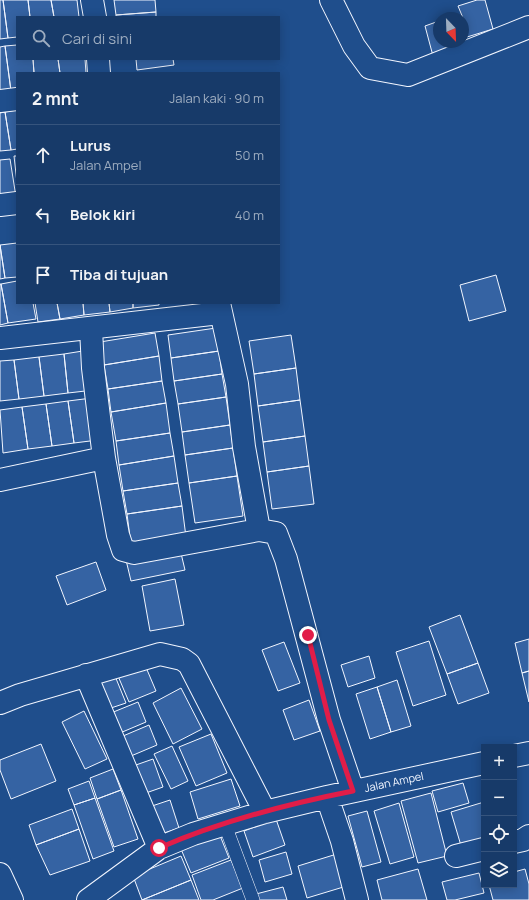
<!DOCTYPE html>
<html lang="id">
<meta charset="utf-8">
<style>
body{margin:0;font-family:Manrope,sans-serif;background:#244571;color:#f1f3f6}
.controls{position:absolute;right:12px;bottom:12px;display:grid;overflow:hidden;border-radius:0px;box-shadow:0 2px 10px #0003}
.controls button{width:36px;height:36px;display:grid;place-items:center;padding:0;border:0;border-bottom:1px solid #36547d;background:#173a69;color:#f1f3f6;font:20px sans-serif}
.compass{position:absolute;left:433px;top:12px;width:36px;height:36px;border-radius:50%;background:#173a69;box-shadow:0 2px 10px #0003;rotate:157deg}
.stop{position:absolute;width:12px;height:12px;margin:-9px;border:3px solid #e11d48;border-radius:50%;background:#fff}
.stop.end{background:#e11d48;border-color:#fff;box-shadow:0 1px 4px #0008}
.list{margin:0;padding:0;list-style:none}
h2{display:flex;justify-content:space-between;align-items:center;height:52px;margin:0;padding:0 16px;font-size:17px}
h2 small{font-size:13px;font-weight:400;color:#9eadc0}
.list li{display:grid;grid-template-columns:26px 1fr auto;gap:12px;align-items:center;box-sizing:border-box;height:60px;padding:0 16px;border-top:1px solid #36547d}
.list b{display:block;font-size:15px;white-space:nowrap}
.list p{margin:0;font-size:13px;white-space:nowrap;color:#9eadc0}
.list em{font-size:13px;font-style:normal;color:#9eadc0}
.icon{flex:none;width:22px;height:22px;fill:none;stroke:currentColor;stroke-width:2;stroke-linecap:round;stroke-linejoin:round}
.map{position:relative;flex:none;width:529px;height:900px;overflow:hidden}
.search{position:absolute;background:#173a69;box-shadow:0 2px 10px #0003;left:16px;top:16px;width:264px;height:44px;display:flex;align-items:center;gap:10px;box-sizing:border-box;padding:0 14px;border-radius:0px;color:#9eadc0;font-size:15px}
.panel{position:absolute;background:#173a69;box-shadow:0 2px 10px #0003;left:16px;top:72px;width:264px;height:232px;border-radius:0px}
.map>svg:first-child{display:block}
</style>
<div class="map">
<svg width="529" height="900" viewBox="0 0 529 900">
<rect width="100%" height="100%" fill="#1f4e8c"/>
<path fill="#3563a3" stroke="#f2f6ff" d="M0,0h3l5,38 -8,1z
M3,0h25l2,17h-13v20l-9,1z
M28,0h23l3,17h-24z
M51,0h26l2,17h-25z
M114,0h41l1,12 -40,3z
M477,0h8l8,29 -26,8 -4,-19 -5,-12z
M156,12v5h-40v-2z
M439,21v21h14l2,8 -22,6 -8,-30z
M17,45v14h16l1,14h-17v17l-6,1 -6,-45z
M5,46l6,45 -11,1v-45z
M33,59h25l2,14h-26z
M58,59h27l1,14h-26z
M136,59h37l1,6 -37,5z
M17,110v39l-6,1 -6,-38z
M5,112l6,38 -11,1v-38z
M14,156h3v27z
M10,159l6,38 -16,2v-39z
M17,243v34l-12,1 -5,-33z
M0,245l5,33 -5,1z
M496,275l10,36 -37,10 -9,-36z
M17,281v22h16l3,16 -28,4 -7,-39z
M0,284h1l7,39 -8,2z
M35,303h22l3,16 -22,3z
M57,303h26l1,12 -24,4z
M83,303h26l1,9 -26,3z
M109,303h24v5l-23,4z
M133,303h26v2l-26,3z
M216,328l3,23 -48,7 -3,-23z
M155,333l4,23 -55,9 -4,-23z
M291,335l5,33 -42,6 -5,-33z
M89,350l5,40 -26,3 -4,-39z
M219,351l3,23 -48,7 -3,-23z
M64,354l4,39 -24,3 -5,-39z
M159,356l3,25 -54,8 -4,-24z
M39,357l5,39 -25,3 -5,-39z
M14,360l5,39 -19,2v-40z
M296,368l4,32 -42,6 -4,-32z
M222,374l4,23 -48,7 -4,-23z
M162,381l4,22 -55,9 -3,-23z
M226,397l4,28 -48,7 -4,-28z
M92,398l6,42 -24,3 -6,-42z
M300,400l5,36 -42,6 -5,-36z
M68,401l6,42 -22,3 -6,-42z
M166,403l4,30 -54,8 -5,-29z
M46,404l6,42 -24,3 -6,-42z
M22,407l6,42 -25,4 -3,-43z
M230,425l3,23 -48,7 -3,-23z
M170,433l4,23 -55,9 -3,-24z
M305,436l4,30 -42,6 -4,-30z
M233,448l4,28 -48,7 -4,-28z
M174,456l4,27 -55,8 -4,-26z
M309,466l5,38 -42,5 -5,-37z
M237,476l6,40 -48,7 -6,-40z
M178,483l4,23 -55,8 -4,-23z
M182,506l4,31 -55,8 -4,-31z
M180,549l5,21 -54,11 -5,-21z
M96,562l10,28 -39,15 -11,-29z
M175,579l9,46 -34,6 -8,-45z
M460,615l18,48 -31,11 -18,-47z
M529,639v32l-7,2 -7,-30z
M429,641l17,54 -33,11 -17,-54z
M284,642l16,41 -22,8 -16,-41z
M369,656l6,22 -27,9 -7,-22z
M478,663l11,30 -31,11 -11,-30z
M145,665l11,26 -27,11 -11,-26z
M529,671v31l-7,-29z
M115,676l11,27 -18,6 -10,-26z
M397,680l14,46 -20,6 -14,-45z
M377,687l14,45 -21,7 -14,-45z
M181,688l21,41 -29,15 -20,-41z
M309,700l11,31 -26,9 -11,-30z
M138,702l8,20 -26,11 -9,-20z
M84,711l23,48 -22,10 -23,-47z
M149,725l8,20 -26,11 -8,-20z
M211,734l16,39 -31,13 -17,-39z
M41,744l15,37 -45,18 -11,-29v-10z
M172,746l16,35 -17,8 -17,-35z
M153,759l10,28 -20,7 -10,-28z
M113,769l8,21 -24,9 -7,-21z
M231,779l9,27 -42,13 -8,-27z
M89,781l6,17 -21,7 -6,-16z
M463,783l6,20 -31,9 -6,-21z
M121,790l17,49 -24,8 -17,-48z
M431,793l16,63 -29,7 -17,-62z
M95,798l19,53 -21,8 -19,-54z
M170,800l9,28 -21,7 -9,-28z
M484,802v40l-22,7 -11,-37z
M399,803l15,54 -24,7 -16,-53z
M72,809l7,20 -43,16 -7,-20z
M367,811l14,51 -19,5 -14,-51z
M276,819l9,26 -32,12 -9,-26z
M79,829l11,32 -40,14 -14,-30z
M219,833l10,25 -38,15 -10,-24z
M286,852l6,22 -27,8 -6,-22z
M340,853l10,32 -43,13 -9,-32z
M181,856l10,24 -49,20 -9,-24z
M231,860l12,28 -30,12h-12l-9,-25z
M418,869l9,31h-45l-5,-20z
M525,869l4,15v16h-36l-4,-15h25v-13z
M479,873l5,20 -29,7h-8l-5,-18z
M191,880l8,20h-57z
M283,887l4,13h-29l-2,-6z"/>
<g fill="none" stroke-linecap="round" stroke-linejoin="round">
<g stroke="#f2f6ff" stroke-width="14">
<path id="service" d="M225,825l28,75"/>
</g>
<g stroke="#f2f6ff" stroke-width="24">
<path id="minor" d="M92,0l3,17
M331,0l23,46 16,22 38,7 121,-48
M98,59l1,14
M0,101l17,-2
M0,205l17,-2
M219,303l18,81 7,63 15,83
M0,338l220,-25
M104,458l14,77 5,15 11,3 125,-23 17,3 10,26 43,161 24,71
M0,480l104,-22 -11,-90 -2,-39
M86,675l73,173
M0,703l20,-8 140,-41 22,5 7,5 76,148
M514,756l15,-3
M327,797l15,44 15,59
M514,842l9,-2 6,-4
M456,856l28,-7
M0,874l12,26
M88,900l71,-52 34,-14 72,-22 62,-15 157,-34"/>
</g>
<use href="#service" stroke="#1f4e8c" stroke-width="13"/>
<use href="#minor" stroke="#1f4e8c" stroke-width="22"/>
</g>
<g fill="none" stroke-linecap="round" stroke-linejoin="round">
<path stroke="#e11d48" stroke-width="5" d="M159,848c62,-27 128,-44 194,-57l-24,-71 -21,-85"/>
</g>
<g text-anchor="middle" stroke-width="3" stroke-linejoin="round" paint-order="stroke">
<g font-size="11" fill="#f2f6ff" stroke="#1f4e8c">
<text transform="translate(394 782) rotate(-12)" y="4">Jalan Ampel</text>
</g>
</g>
</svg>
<div class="controls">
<button>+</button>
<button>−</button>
<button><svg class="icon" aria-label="locate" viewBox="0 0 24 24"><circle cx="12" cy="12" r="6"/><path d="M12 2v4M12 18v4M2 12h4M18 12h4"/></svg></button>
<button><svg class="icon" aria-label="layers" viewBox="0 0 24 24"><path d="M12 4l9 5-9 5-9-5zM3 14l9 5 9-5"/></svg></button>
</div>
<svg class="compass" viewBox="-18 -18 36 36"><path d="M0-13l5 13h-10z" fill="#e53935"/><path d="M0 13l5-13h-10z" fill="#9eadc0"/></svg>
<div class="stop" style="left:159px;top:848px"></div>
<div class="stop end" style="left:308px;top:635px"></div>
<div class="search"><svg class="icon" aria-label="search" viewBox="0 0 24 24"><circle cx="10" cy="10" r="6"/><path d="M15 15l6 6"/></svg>Cari di sini</div>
<section class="panel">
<h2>2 mnt<small>Jalan kaki · 90 m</small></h2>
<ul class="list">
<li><svg class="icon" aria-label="ahead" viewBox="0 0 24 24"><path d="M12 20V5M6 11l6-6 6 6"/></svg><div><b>Lurus</b><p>Jalan Ampel</p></div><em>50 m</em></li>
<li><svg class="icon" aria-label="left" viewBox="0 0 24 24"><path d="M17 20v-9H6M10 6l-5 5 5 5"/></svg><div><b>Belok kiri</b></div><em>40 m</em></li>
<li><svg class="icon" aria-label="arrive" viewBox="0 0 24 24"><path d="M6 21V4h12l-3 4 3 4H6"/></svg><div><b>Tiba di tujuan</b></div></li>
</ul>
</section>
</div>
